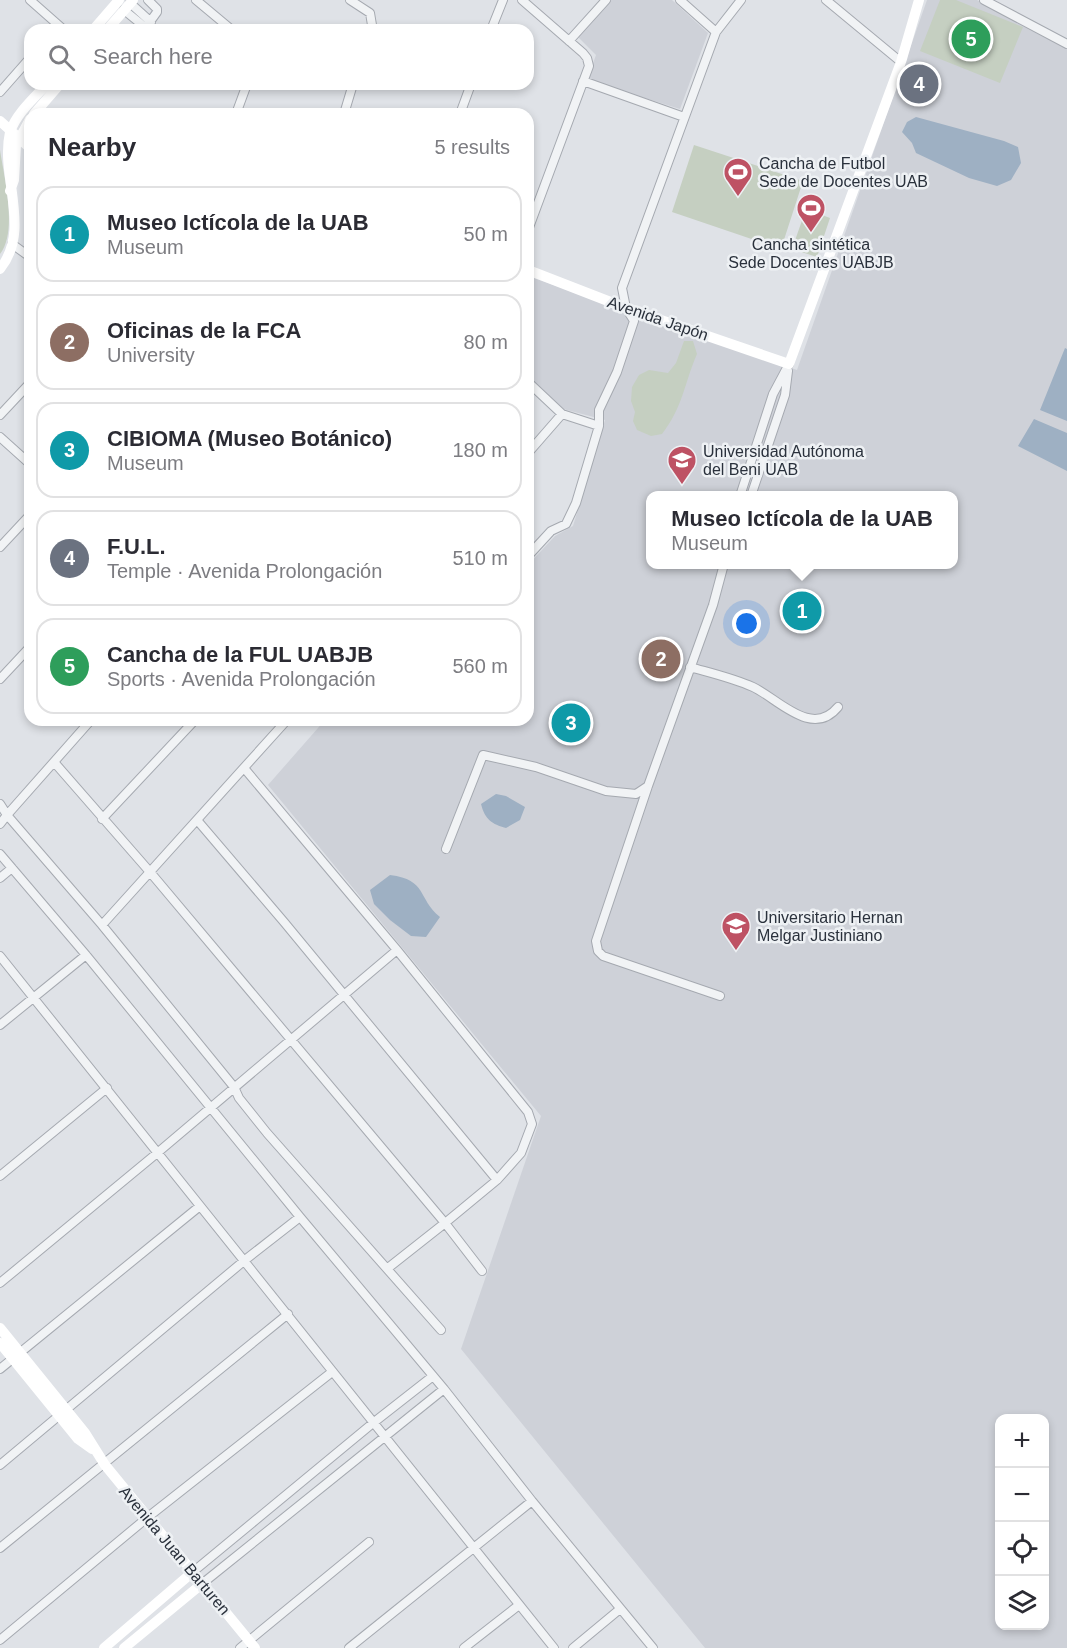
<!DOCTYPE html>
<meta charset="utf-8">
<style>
body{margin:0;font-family:Arial,sans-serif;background:#f2f2f3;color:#2b2b33}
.controls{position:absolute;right:18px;bottom:18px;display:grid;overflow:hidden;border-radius:12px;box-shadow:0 3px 9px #0003}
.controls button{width:54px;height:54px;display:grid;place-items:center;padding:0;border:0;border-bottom:2px solid #e1e1e2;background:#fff;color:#2b2b33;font:30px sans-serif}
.you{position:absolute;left:747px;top:624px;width:21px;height:21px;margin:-15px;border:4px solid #fff;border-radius:50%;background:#1a73e8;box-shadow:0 0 0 9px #1a73e833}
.badge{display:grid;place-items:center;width:39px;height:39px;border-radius:50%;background:#db2777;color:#fff;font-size:20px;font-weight:700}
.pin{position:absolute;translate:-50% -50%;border:3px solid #fff;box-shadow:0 2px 6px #0006}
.popup{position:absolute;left:646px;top:491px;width:312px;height:78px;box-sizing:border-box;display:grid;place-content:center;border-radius:12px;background:#fff;filter:drop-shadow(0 2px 4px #0005);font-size:20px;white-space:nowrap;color:#7c7c81}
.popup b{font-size:22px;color:#2b2b33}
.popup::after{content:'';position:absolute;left:50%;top:100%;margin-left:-12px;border:12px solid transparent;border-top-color:#fff}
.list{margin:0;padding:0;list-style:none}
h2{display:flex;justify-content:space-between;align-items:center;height:78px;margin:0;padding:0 24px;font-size:26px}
h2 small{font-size:20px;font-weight:400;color:#7c7c81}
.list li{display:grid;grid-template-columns:39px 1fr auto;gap:18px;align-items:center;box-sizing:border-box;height:96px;margin:0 12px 12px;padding:0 12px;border:2px solid #e1e1e2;border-radius:18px}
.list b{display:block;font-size:22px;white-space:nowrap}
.list p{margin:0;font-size:20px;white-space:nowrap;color:#7c7c81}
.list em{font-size:20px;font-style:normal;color:#7c7c81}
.icon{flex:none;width:33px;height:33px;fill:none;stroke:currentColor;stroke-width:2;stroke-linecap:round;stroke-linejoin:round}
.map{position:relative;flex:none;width:1067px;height:1648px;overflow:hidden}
.search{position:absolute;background:#fff;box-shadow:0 3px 9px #0003;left:24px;top:24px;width:510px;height:66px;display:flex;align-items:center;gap:15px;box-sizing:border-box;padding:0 21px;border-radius:18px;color:#7c7c81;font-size:22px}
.panel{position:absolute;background:#fff;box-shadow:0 3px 9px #0003;left:24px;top:108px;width:510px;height:618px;border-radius:18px}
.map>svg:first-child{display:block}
</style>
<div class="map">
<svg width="1067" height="1648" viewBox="0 0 1067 1648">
<rect width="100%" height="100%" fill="#dfe2e7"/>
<path fill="#ced1d8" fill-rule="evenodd" d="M610,0h62l36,33 -28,76 -93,-29 9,-25 -20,-20z
M927,0h50l90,48v1600h-362l-244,-299 80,-233 -273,-331 57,-65h203v-155l27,-29 18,-10 32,-106 -42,-11 -35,-33v-100l269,94zM650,496h304v68h-304zM1000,1418h44v208h-44z"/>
<path fill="#c5cfc1" d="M940,0h16l67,27 -23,56 -80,-32z
M694,145l109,36 -22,68 -109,-37z
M0,150c4,27 18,81 0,104z
M806,209l24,9 -13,39 -25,-8z
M684,341h9l4,13c-13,30 -14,53 -35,80l-11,2 -14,-6 -4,-9 2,-9 -4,-11 1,-14 7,-12 10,-5 19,3 8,-10z"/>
<path fill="#9eb0c3" d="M916,117l88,24 14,6 3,16 -10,17 -14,6 -28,-8 -53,-25 -4,-10 -10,-11 5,-10z
M1065,348l2,1v72l-27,-11z
M1034,419l33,14v38l-49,-25z
M496,794l10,2 19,11 -5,13 -14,8c-14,-4 -21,-8 -25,-24z
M390,875c38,5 27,23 50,42l-14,20 -15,-1 -21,-16 -16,-16 -4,-14z"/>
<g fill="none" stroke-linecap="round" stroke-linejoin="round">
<g stroke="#a5a9b0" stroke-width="10">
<path id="street" d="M30,0l34,30
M196,0l36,30
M350,0l20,13 2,12 -1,5
M522,0l61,53 4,5 2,8 -61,164
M680,0l36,32
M826,0l75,62
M984,0l83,44
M130,3l21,19
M124,10l22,18
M144,30l13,-18v-3l-9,-9
M491,30l12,-30
M569,41l37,-41
M583,81l101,36
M0,92l30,-34
M236,114l11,-30
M344,114l9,-30
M460,114l11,-30
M12,244l18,13
M528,382l34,32
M0,415l30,-32
M0,437l30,27
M528,453l34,-39 37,12
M740,496l33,-102 16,-30
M751,496l34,-101 3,-24
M0,547l30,-32
M528,556l23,-25 15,-7 10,-21 23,-77v-16l18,-38 17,-51 -8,-13 -4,-20 94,-256 25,-32
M690,667c21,6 43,11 63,20 24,11 59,52 85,20
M0,679l30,-32
M91,720l-84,95 95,110 132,162 5,11 28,35 174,197
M54,762l96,110 295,351 -57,45
M244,768l153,182 131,162 4,12 -11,29 -24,27 -52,43 37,48
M648,786l-52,155 2,10 5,5 117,40
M0,804l7,11 -7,9
M102,819l93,-99
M197,820l87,102 213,258
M446,849l37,-94 53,12 70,24 30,3 12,-8 65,-181 11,-41
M0,854l86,101 214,262 144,172 88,112 121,147
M0,878l12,-10
M102,925l185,-205
M0,956l554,692
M0,1025l86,-70
M0,1176l107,-88
M0,1283l156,-129 241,-204
M0,1369l200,-163
M0,1465l245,-205 55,-43
M0,1548l288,-234
M194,1571l179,-148 60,-47
M203,1583l241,-194
M0,1640l148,-123 184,-145
M240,1648l129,-106
M349,1648l183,-147
M464,1648l55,-43
M573,1648l47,-39"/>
</g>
<use href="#street" stroke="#f1f3f5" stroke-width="8"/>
<path stroke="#fff" stroke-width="10" d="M93,30l26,-30
M107,30l26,-30
M34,114l26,-30
M0,121l30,27
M10,191l4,-11 2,-35 14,-26
M0,269c32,-40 0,-92 10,-137 6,-18 24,-34 37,-48
M528,270l98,38 163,56 112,-302 18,-62
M0,1328l85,105 20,32 150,183
M0,1343l78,96 14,10
M104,1648l90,-77
M124,1648l79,-65"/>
</g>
<defs>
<g id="stadium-pin" transform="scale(1.5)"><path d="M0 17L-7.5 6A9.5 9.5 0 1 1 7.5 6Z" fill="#be5264" stroke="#eef1f4"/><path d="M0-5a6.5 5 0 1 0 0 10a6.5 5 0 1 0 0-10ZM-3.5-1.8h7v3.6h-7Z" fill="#fff"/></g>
<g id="university-pin" transform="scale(1.5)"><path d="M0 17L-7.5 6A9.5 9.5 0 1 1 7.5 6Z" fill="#be5264" stroke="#eef1f4"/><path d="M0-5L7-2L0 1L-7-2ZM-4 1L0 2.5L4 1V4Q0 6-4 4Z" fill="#fff"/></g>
</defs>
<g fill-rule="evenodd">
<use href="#stadium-pin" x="738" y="172"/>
<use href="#stadium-pin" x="811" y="208"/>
<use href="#university-pin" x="682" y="460"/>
<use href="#university-pin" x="736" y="926"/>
</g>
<g text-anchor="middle" stroke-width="5" stroke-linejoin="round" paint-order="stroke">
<g font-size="16" fill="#2a313c" stroke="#eef1f4" text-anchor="start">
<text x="759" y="169">Cancha de Futbol<tspan x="759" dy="18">Sede de Docentes UAB</tspan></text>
<text x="811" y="250" text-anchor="middle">Cancha sintética<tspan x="811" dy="18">Sede Docentes UABJB</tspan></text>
<text x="703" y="457">Universidad Autónoma<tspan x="703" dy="18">del Beni UAB</tspan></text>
<text x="757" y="923">Universitario Hernan<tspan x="757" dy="18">Melgar Justiniano</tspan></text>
</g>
<g font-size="16" fill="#2a313c" stroke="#eef1f4">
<text transform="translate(658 318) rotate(19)" y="6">Avenida Japón</text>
<text transform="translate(175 1550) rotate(50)" y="6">Avenida Juan Barturen</text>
</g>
</g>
</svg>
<div class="controls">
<button>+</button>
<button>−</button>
<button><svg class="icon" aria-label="locate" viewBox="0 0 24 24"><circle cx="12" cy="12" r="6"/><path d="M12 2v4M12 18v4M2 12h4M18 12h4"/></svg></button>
<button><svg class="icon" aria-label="layers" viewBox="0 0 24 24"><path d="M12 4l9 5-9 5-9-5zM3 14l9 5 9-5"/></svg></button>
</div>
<div class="you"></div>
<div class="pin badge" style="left:802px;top:611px;background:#0f9aa8">1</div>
<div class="popup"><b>Museo Ictícola de la UAB</b>Museum</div>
<div class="pin badge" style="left:661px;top:659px;background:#8d6e63">2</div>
<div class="pin badge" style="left:571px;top:723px;background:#0f9aa8">3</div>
<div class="pin badge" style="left:919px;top:84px;background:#6b7280">4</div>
<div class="pin badge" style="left:971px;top:39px;background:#2e9e5b">5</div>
<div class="search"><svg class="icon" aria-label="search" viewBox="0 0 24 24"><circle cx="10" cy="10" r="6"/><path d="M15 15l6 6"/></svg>Search here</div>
<section class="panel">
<h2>Nearby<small>5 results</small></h2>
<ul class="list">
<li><span class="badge" style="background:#0f9aa8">1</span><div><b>Museo Ictícola de la UAB</b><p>Museum</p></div><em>50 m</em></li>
<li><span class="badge" style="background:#8d6e63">2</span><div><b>Oficinas de la FCA</b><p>University</p></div><em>80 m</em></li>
<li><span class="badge" style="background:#0f9aa8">3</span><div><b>CIBIOMA (Museo Botánico)</b><p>Museum</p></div><em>180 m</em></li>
<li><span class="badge" style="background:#6b7280">4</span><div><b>F.U.L.</b><p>Temple · Avenida Prolongación</p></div><em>510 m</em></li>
<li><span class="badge" style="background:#2e9e5b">5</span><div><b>Cancha de la FUL UABJB</b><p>Sports · Avenida Prolongación</p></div><em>560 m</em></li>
</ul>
</section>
</div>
